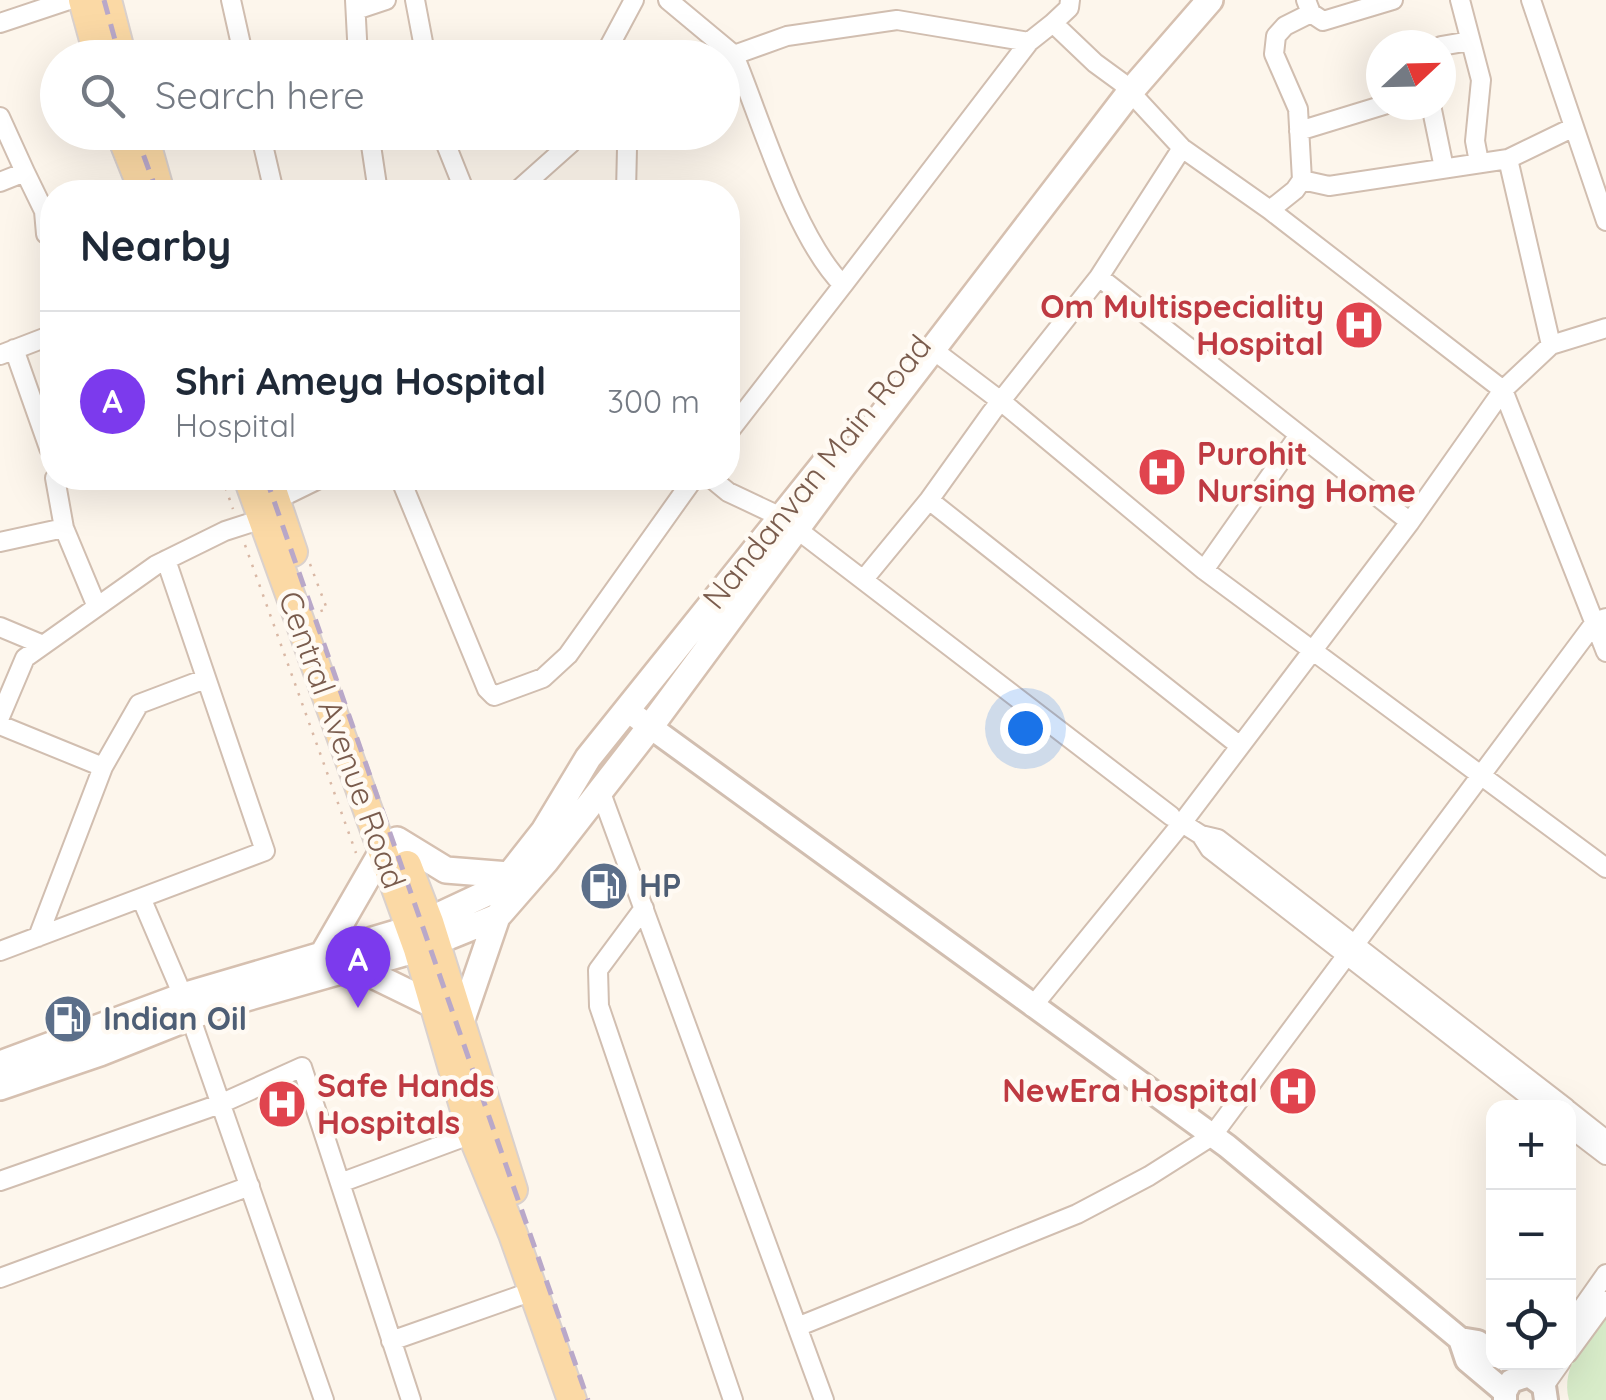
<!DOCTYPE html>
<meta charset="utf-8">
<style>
body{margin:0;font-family:Quicksand,sans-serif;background:#f2f2f3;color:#1f2937}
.controls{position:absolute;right:30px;bottom:30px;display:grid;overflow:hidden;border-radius:20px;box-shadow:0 10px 40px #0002}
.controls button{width:90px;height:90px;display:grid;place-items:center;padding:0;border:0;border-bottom:2px solid #e0e1e3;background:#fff;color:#1f2937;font:50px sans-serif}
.compass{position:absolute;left:1366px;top:30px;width:90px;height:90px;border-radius:50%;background:#fff;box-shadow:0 10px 40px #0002;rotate:68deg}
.you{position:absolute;left:1025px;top:728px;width:35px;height:35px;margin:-25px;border:8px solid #fff;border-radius:50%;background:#1a73e8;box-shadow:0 0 0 15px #1a73e833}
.badge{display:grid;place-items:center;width:65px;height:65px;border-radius:50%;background:#7c3aed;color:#fff;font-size:32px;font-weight:700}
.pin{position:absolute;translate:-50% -82px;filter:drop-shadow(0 2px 5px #0008)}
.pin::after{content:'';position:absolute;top:52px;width:35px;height:30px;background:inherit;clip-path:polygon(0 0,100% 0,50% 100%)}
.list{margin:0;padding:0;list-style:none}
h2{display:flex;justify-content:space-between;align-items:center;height:130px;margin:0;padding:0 40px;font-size:42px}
h2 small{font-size:32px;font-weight:400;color:#747a83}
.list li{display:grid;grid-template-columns:65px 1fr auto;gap:30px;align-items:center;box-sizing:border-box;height:180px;padding:0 40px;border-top:2px solid #e0e1e3}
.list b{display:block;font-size:38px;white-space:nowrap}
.list p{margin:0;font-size:32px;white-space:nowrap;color:#747a83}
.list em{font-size:32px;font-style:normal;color:#747a83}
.icon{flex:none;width:55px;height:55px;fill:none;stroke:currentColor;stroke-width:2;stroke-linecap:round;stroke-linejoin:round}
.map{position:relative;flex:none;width:1606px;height:1400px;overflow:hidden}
.search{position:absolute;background:#fff;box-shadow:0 10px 40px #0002;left:40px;top:40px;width:700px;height:110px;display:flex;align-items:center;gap:25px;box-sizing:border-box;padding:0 35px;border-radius:55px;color:#747a83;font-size:38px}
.panel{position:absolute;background:#fff;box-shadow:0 10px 40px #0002;left:40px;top:180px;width:700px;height:310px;border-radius:40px}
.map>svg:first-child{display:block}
</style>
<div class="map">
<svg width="1606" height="1400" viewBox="0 0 1606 1400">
<rect width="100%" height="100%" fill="#fdf6ec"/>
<path fill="#d8ecc9" d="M1606,1313v87h-37c-9,-35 18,-60 37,-87z"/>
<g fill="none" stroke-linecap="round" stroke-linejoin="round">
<g stroke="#d1beb0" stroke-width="22">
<path id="minor" d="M231,0l13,58
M355,0l3,58
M415,0l11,58
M668,0l66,55 53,-19 110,-16 132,22 24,-19
M1070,0l-1,8 -16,15 42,40 26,19 61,66 88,62 233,180 103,262
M1306,0l5,13 12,8 70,-21
M1460,0l21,80 -6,61 4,21
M1531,0l75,221
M356,10l30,-10
M0,23l69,-23
M1441,46l29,-5
M734,55c27,65 61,182 109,230l186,-243
M603,58l31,-58
M1431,105l13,63
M0,117l25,55 -25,10
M1299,131l85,-26
M260,132l14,60
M369,132l9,60
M441,132l24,60
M623,132l4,16 -1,44
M1508,159l43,186
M25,172l19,39 2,23
M1302,180l27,6 179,-27 66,-32
M516,192l55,-49 6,-11
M1270,210l25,-20 7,-10 -4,-71 -24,-55 2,-18 9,-10 26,-13
M1099,277l311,245
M14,349l35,99
M932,349l70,53 202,168 402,298
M0,355l52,-20
M728,433l115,-148
M400,478l87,211 7,7 49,-18 25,-23 126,-177
M711,478l17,14 53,25 390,299
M929,500l311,246
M64,528l33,79
M0,542l64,-14 -9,-50
M1204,570l95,-135
M864,579l65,-79 63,-88 107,-135 83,-129
M0,627l43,18
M0,717l25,-59 131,-93 69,-34 37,-12 14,-19 45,-22
M0,725l103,42
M600,790l224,610
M1182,823l19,12 17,4 348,269
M1201,835l9,14 334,259
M142,900l41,96 141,404
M644,908l-46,62 1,36 134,394
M38,937l65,-170 36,-63 66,-25
M0,951l265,-100 -99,-291
M1032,1007l150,-184 228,-301 93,-132 48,-45 55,-17
M1568,1110l38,30
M1568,1126l38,29
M0,1181l220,-77 82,-37 109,333
M340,1183l132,-49
M0,1278l250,-92
M797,1327l280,-113 72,-38 63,-40 384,-515 10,-3
M1568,1328l38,-54
M391,1341l142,-50
M1568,1353l38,-52
M1535,1377l10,-15
M1544,1386l17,-24"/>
</g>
<g stroke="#d1beb0" stroke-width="28">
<path id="tertiary" d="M627,710l600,436 233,193 18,3 16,14
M1460,1339l7,21 38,32
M1505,1400v-8l6,-11 18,-6 15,11 2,14"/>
</g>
<g stroke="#d6c0b0" stroke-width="30">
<path id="secondary" d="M397,840l49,30 63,5
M323,954l60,-104
M356,967l78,38
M460,1025l37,-108
M0,1064l183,-68 227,-67 90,-42 44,-56 44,-73 236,-294
M0,1087l100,-34 118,-47 200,-57 79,-32 48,-55 105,-135 190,-257 290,-378 80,-92"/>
</g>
<g stroke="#dad1cd" stroke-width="32">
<path id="primary" d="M83,0l16,58
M107,0l15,58
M120,132l24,60
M143,132l16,57
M248,478l170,471 54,185 41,100 59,166
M268,478l25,74
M407,865l22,57 84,268"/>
</g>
<path stroke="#d9b8a5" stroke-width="2.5" stroke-dasharray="2.5 8" stroke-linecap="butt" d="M222,478l11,31
M245,545l111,308
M310,564l17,45 -9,3"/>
<use href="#minor" stroke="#fff" stroke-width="18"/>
<use href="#tertiary" stroke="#fff" stroke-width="22"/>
<use href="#secondary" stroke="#fff" stroke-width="25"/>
<use href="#primary" stroke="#fbd9a5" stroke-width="28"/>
<path stroke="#b9a8c9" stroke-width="5" stroke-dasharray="15 10" stroke-linecap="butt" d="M104,0l16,58
M135,132l22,60
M266,478l322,922"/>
</g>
<defs>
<g id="hospital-disc" transform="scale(2.5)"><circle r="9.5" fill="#e0444e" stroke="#fffaf3"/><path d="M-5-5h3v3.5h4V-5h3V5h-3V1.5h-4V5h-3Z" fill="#fff"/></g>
<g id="fuel-disc" transform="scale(2.5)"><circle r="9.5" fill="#5c6f8a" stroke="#fffaf3"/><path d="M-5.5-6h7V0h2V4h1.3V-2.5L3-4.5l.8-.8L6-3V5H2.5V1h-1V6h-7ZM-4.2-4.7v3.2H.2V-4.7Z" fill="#fff"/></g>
</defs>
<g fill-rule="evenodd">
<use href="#hospital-disc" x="1359" y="325"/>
<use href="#hospital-disc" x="1162" y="472"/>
<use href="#fuel-disc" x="604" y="886"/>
<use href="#fuel-disc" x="68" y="1019"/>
<use href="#hospital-disc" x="1293" y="1091"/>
<use href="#hospital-disc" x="282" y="1104"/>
</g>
<g text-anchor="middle" stroke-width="9" stroke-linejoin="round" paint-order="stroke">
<g font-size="32" font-weight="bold" fill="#be3a42" stroke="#fffaf3" text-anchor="end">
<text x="1324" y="318">Om Multispeciality<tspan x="1324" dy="37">Hospital</tspan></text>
<text x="1197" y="465" text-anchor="start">Purohit<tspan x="1197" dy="37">Nursing Home</tspan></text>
<text x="317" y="1097" text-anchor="start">Safe Hands<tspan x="317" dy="37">Hospitals</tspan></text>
<text x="1258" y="1102">NewEra Hospital</text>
</g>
<g font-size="32" fill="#7a5c4d" stroke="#fffaf3">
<text transform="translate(817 472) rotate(-51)" y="11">Nandanvan Main Road</text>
<text transform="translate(342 740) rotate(70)" y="11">Central Avenue Road</text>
</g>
<g font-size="32" font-weight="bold" fill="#4e5e75" stroke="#fffaf3" text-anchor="start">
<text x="639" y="897">HP</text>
<text x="103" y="1030">Indian Oil</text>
</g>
</g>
</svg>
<div class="controls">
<button>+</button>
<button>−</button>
<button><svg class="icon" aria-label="locate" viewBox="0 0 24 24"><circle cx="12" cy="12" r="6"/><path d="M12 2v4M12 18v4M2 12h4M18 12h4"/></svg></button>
</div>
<svg class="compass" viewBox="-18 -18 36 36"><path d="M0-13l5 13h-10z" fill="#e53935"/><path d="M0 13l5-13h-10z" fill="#747a83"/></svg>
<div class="you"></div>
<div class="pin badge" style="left:358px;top:1008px">A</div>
<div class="search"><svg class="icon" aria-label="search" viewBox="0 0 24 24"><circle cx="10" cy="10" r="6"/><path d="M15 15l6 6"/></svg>Search here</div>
<section class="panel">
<h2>Nearby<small></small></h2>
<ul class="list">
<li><span class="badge">A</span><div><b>Shri Ameya Hospital</b><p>Hospital</p></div><em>300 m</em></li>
</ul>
</section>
</div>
